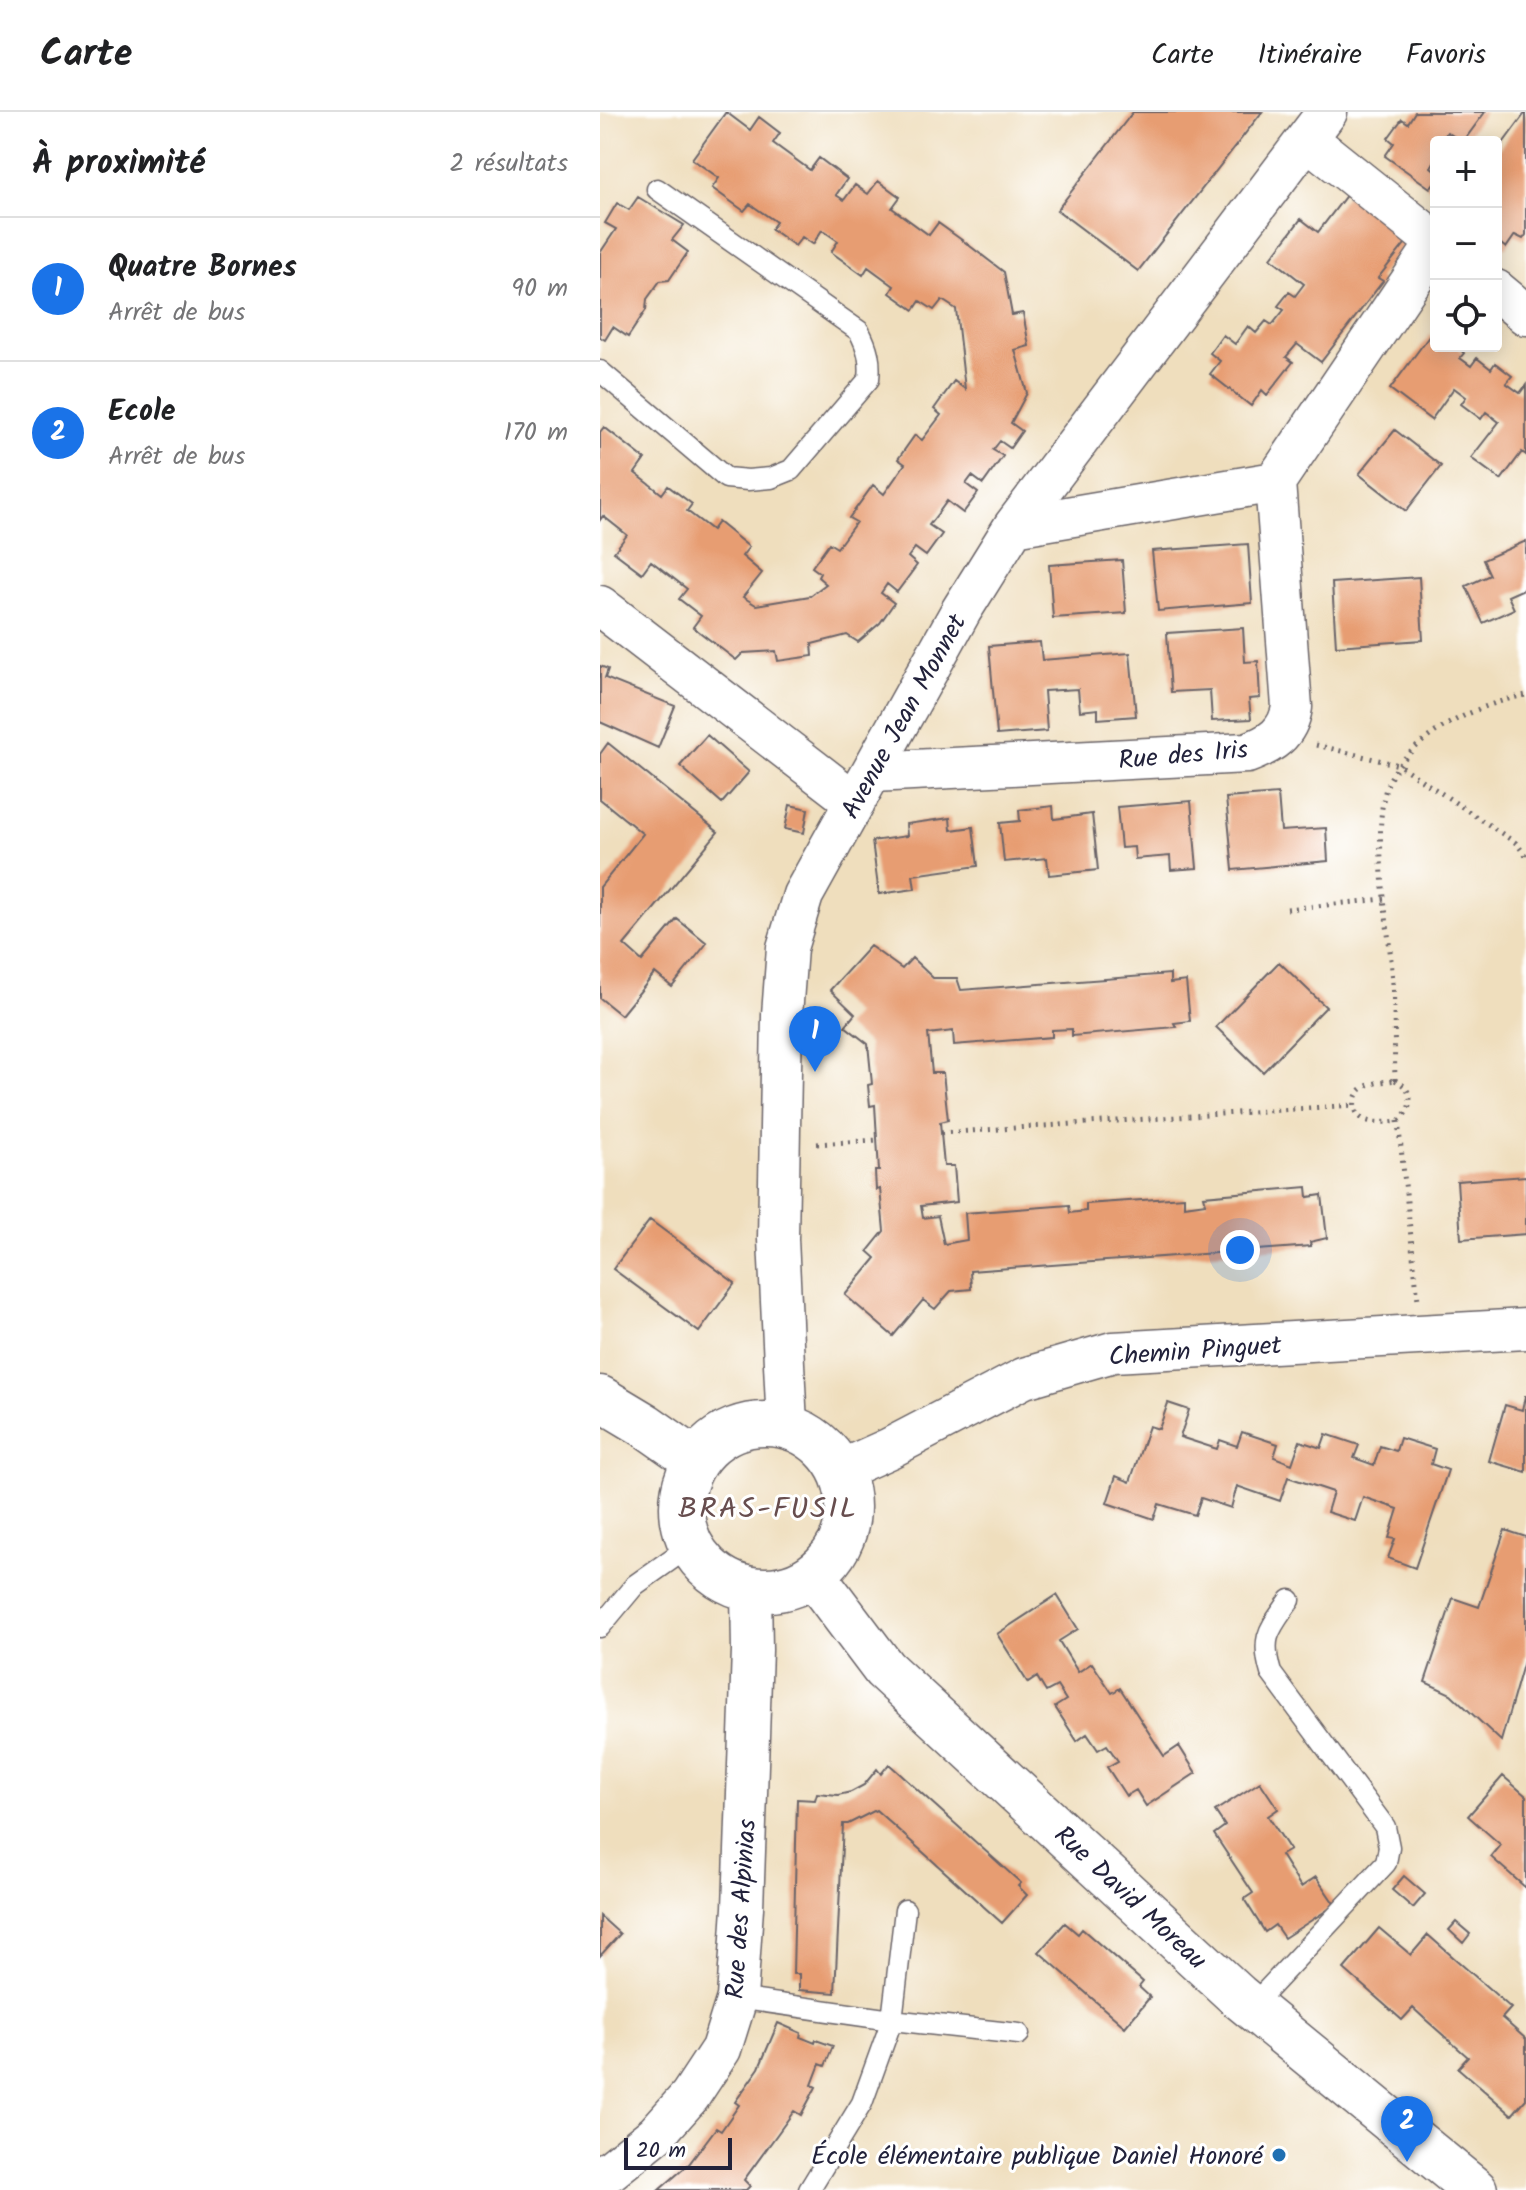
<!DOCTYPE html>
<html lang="fr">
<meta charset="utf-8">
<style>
body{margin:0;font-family:Kalam,sans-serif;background:#f6f6f6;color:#202124}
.controls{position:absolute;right:24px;top:24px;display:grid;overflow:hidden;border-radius:8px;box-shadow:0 4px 20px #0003}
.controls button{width:72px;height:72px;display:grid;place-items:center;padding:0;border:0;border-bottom:2px solid #e0e0e0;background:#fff;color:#202124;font:40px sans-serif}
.scale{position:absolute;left:24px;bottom:20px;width:108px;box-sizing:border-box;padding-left:8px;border:4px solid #22223b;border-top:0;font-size:22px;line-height:28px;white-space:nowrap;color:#22223b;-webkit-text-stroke:6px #fff;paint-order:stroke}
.you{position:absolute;left:640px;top:1138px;width:28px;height:28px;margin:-20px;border:6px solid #fff;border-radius:50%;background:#1a73e8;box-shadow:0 0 0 12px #1a73e833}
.badge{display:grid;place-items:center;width:52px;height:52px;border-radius:50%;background:#1a73e8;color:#fff;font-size:26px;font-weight:700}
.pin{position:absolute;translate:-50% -66px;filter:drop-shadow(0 2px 4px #0008)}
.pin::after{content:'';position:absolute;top:42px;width:28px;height:24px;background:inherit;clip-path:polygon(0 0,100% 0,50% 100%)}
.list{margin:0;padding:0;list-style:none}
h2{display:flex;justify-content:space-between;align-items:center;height:104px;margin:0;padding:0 32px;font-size:34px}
h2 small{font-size:26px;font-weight:400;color:#757577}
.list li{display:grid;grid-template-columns:52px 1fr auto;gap:24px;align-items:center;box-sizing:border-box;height:144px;padding:0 32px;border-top:2px solid #e0e0e0}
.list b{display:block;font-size:30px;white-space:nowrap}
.list p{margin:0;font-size:26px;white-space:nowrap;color:#757577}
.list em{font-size:26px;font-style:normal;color:#757577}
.icon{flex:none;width:44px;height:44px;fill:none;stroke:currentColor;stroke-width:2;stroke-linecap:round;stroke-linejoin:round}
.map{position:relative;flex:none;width:926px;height:2078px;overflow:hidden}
header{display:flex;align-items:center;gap:48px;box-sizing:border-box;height:112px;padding:0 40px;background:#fff;border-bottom:2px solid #e0e0e0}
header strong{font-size:38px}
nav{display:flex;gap:44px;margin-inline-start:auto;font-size:28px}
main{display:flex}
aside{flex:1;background:#fff}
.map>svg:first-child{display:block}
</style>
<header>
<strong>Carte</strong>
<nav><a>Carte</a><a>Itinéraire</a><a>Favoris</a></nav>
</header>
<main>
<aside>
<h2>À proximité<small>2 résultats</small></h2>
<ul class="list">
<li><span class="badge">1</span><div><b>Quatre Bornes</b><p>Arrêt de bus</p></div><em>90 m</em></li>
<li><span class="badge">2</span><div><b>Ecole</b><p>Arrêt de bus</p></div><em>170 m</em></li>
</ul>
</aside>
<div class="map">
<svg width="926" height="2078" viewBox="0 0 926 2078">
<rect width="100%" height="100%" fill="#fff"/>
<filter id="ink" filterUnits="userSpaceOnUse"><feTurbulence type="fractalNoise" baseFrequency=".0125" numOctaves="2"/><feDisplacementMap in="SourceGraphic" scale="16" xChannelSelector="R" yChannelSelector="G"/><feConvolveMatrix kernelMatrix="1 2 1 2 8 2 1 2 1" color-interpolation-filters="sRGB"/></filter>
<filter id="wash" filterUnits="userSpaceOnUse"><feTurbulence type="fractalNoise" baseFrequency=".006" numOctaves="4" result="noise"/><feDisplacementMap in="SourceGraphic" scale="32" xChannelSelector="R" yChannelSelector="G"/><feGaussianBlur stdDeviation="1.8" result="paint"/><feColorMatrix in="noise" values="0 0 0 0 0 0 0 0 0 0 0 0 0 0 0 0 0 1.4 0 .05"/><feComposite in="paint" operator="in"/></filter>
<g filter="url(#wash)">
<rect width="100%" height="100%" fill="#efdebd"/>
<g id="blocks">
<path fill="#e79d72" d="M126,0l24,18 9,-13 21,16 -7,10 37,27 9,-12 28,21 -11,16 8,5 11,-15 13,9 10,-13 22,16 -8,11 37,27 9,-12 28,20 38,29 8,43 11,-2 6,33 -14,4 12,43 -16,30 11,8 -12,17 -10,-7 -7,9 10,6 -20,28 -11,-8 -6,8 12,9 -15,20 -16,-12 -8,11 -10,13 13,9 -16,22 -11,-8 -7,9 9,8 -20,27 -10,-8 -6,9 13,10 -14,20 -22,19 -11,-7 -35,9 1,12 -35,5 -2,-10 -33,2 -7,7 -43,-33 8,-11 -22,-17 8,-10 -36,-28 -9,12 -28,-21 13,-17 -24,-19 -3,4v-88l4,-5 41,32 -10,14 17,13 10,8 6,-8 24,18 -5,7 25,19 6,-8 31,25 -7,9 20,17 -19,24 13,8 54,-9 16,-12 -8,-7 2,-4 -8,-6 17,-24 8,5 19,-26 -7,-4 24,-33 11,9 21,-30 -7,-5 17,-24 7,5 19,-25 -7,-6 20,-28 11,8 -9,-80 -14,-9 -8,10 -14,-9 -6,9 -24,-17 4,-7 -26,-19 -5,8 -32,-23 7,-11 -16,-11 -9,14 -11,-7 -7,9 -24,-17 5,-7 -26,-18 -6,7 -32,-23 7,-10 -27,-19z
M533,0h129l-124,159 -81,-61z
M815,0h70l-22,30 -16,-10 -8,10h-3v17l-5,8 5,4v10l-6,7 -45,-32 9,-13 -6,-5 14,-19 6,4z
M926,0v123l-3,4 -8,-4 -9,13 -10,-8v-92l2,2z
M751,77l61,46 -34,43 5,3 -62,81 -24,-18 -11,13 7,5 -26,33 -5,-5 -11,16 -41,-32 10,-13 -10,-8 13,-18 12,9 13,-18 8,7 10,-12 6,4 12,-15 -6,-4 11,-14 6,4 9,-12 -33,-26 30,-39 17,13z
M38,85l46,28 -12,15 16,12 -19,28 -9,1 -13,18 -1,11 -18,27 -15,-10 -8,13 -5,-3v-84l16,-24 -11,-6 12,-20 12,7z
M830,223l6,4v7h20l8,7 -4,5 11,8 6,-8 14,11 4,-6 17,13 -6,7 14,10 6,-8v70l-4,-3 -21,28 -30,-22 28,-36 -13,-10 -5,7 -20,-15 5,-7 -12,-9 -23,32 -41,-31z
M795,318l46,36 -35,45 -47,-37z
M926,429v47l-18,8 6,13 -31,14 -17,-37 24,-11 -7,-15z
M648,432l4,59 -94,8 -6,-60z
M522,448l4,53 -73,5 -4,-53z
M819,465l4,63 -87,6 -4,-63z
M643,516l2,34 13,-1 2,37 -11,1 2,20 -39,2 -2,-31 -39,2 -4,-59z
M440,530l2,18 88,-7 6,63 -38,3v-10l-18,2 -2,-22 -34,2 3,40 -50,4 -8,-89z
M0,554l8,3 -3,9 70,28 -17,42 -58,-26z
M107,623l42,37 -27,31 -42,-37z
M8,631l110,89 -94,113 18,16 35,-42 30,24 -35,44 -17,-14 -34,42 -21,-17v-111l43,-53 -43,-35v-45z
M678,682l3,37 45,-3 2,33 -95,9 -7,-72z
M591,689l6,67 -26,2 -1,-14 -35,3 -1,-12 -13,1 -4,-41z
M190,693l18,4 -4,24 -19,-4z
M453,694l1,13 38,-5 6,56 -49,5 -2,-17 -43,4 -4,-39 20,-2 -1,-11z
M350,706l1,12 22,-3 5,39 -65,9 2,14 -36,5 -7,-53 35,-5 -1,-12z
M270,834l32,23 10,-11 21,20h24l4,12 209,-16v9l16,-2 4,40 -16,2 2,4 -104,9v-7l-20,1v7l-98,8 -1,-14 -25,3 4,39h11l5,47 -8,2 4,44h10l3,36 -36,4 2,12 15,-2 6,28 23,-4 -2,-27 104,-8 1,8 16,-2v-7l98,-7v9l22,-3 -2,-7 103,-9 1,10 14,-2 5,43 -17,4 1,4 -341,25 1,18 -20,2 -16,18 -12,-9 -30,36 -48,-41 31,-37 -8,-7 16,-20 -4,-42 -4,1 -1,-19h4l-4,-66 -5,1 -2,-21 4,-1 -4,-40 -23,-18 10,-12 -25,-24z
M679,850l47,45 -63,65 -47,-45z
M926,1064v58l-65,5 -4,-58z
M50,1108l85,63 -36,49 -86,-63z
M925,1284h1v76l-37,-11 16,-56 17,5z
M568,1291l21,7 -9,27 37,12 3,-9 17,6 5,-14 36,12 -4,13 18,7 8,-23 21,7 5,-14 33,11 -5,13 20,7 6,-19 16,5 4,-13 35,11 -4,15 17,6 -33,98 -27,-10 7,-19 -6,-1 9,-29 -35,-12 -8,24 -28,-9 6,-20 -45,-15 -8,24 -43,-15 -6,22 -30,-10 -6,17 -36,-11 -5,15 -47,-16 9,-27 14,6 19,-56 10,3z
M905,1418l21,7v117l-25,87 -50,-47 -26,-12 28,-84 26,9z
M457,1483l21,34 -19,12 19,31 14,-9 20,30 8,-5 44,68 15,-10 17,27 -50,33 -10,-16 -10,6 -19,-29 11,-6 -11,-16 -9,5 -11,-16 -10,7 -22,-34 11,-7 -9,-14 -11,6 -9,-15 -9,6 -31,-49z
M289,1652l132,119 -3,3 9,9 -25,28 -126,-113 -28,14h-5l-8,169 -36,-3v-16h-6l4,-175 18,1 2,-7 21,2 13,-3 13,-7 13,-16 4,5z
M903,1664l23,20v92l-35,-31 10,-12 -33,-29z
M660,1670l18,27 -10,7 22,34 -9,5 20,32 15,-10 19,28 -51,33 -9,-13 -10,7 -21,-33 9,-6 -39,-59 11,-8 -10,-15z
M804,1764l21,18 -12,14 -21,-18z
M0,1804l20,18 -20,22z
M856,1810l14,12 -7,9 -14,-13z
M465,1811l13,11 4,-5 61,53 -4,5 11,10 -25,30 -86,-75z
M779,1816l32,27 17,-20 83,73 -9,10 24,21v60l-14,16 -54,-47 10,-11 -42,-37 -13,-12 -11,12 -58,-51z
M178,1911l23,10 -1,4 15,6 1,-3 17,6 -8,20 -5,-2 -8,21 4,2 -15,28 -7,-4 -50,69 6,6 -4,4h-87l30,-26 27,-36 5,3 18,-26 -4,-3 24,-34z"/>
</g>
</g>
<g filter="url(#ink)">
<use href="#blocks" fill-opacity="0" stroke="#6a6468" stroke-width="2"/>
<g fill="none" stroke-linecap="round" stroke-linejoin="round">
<g stroke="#6a6468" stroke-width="23">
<path id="service" d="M0,259l126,107 22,2 23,-2 20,-8 78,-91c2,-18 -1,-31 -10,-48l-202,-142
M0,1515l35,-42 55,-39
M137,1886l155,22 127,14
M651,1895l135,-144 3,-16 -4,-20 -114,-154c-11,-37 -1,-44 19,-73
M209,2078l53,-87 30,-83 13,-110"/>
</g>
<g stroke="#6a6468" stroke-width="43">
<path id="minor" d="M707,27l129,103
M896,178l30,25
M414,414l261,-44
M0,494l255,196
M273,660l374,-19c24,-9 41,-19 45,-46l-17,-225 161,-238
M187,1314l-9,-187 4,-224 5,-67 16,-53 158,-284 53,-85 313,-414
M241,1358l49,-22 134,-70 89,-26 413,-23
M0,2063l11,-5 45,-36 34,-38 31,-47 16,-51 6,-90 9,-258 -1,-60"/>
</g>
<g stroke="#6a6468" stroke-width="47">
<path id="tertiary" d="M0,1286l45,27 50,35
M82 1395a83 83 0 1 1 166 0a83 83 0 1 1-166 0Z
M214,1464l70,93 354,327 237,194"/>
</g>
<path stroke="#6a6468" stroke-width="5" stroke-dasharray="2 6" stroke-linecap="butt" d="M716,633l83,20 117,78 10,13
M687,797l97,-10
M795,968c-1,-36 0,-74 -3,-110 -4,-46 -22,-150 -3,-189 23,-46 89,-77 137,-86
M795,968c20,10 19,28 3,41 -9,1 -23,3 -33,-1 -13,-5 -14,-24 -2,-32 9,-6 22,-6 32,-8z
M798,1009l20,179
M341,1021l413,-28
M217,1032l60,-4"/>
<use href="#service" stroke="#fff" stroke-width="20"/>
<use href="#minor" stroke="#fff" stroke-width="40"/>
<use href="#tertiary" stroke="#fff" stroke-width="44"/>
</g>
</g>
<circle fill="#1f6fb2" stroke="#fff" stroke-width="3" cx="679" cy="2043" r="8"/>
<g text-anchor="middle" stroke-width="6" stroke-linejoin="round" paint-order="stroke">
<g font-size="26" fill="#22223b" stroke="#fff">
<text transform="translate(303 604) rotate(-61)" y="9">Avenue Jean Monnet</text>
<text transform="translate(583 642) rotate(-5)" y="9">Rue des Iris</text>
<text transform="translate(595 1238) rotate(-4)" y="9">Chemin Pinguet</text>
<text transform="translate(531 1785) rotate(43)" y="9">Rue David Moreau</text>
<text transform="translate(140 1797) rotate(-86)" y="9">Rue des Alpinias</text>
</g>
<g font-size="26" fill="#22223b" stroke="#fff" text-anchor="end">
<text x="663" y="2052">École élémentaire publique Daniel Honoré</text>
</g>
<g font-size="30" letter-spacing="2" fill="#674d4e" stroke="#fff">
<text x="168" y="1406">BRAS-FUSIL</text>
</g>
</g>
</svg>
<div class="controls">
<button>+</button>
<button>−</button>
<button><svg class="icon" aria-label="locate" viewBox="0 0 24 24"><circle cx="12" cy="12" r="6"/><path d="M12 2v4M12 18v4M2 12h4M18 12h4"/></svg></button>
</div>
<div class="scale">20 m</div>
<div class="you"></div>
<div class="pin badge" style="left:215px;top:960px">1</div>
<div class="pin badge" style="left:807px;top:2050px">2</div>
</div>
</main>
